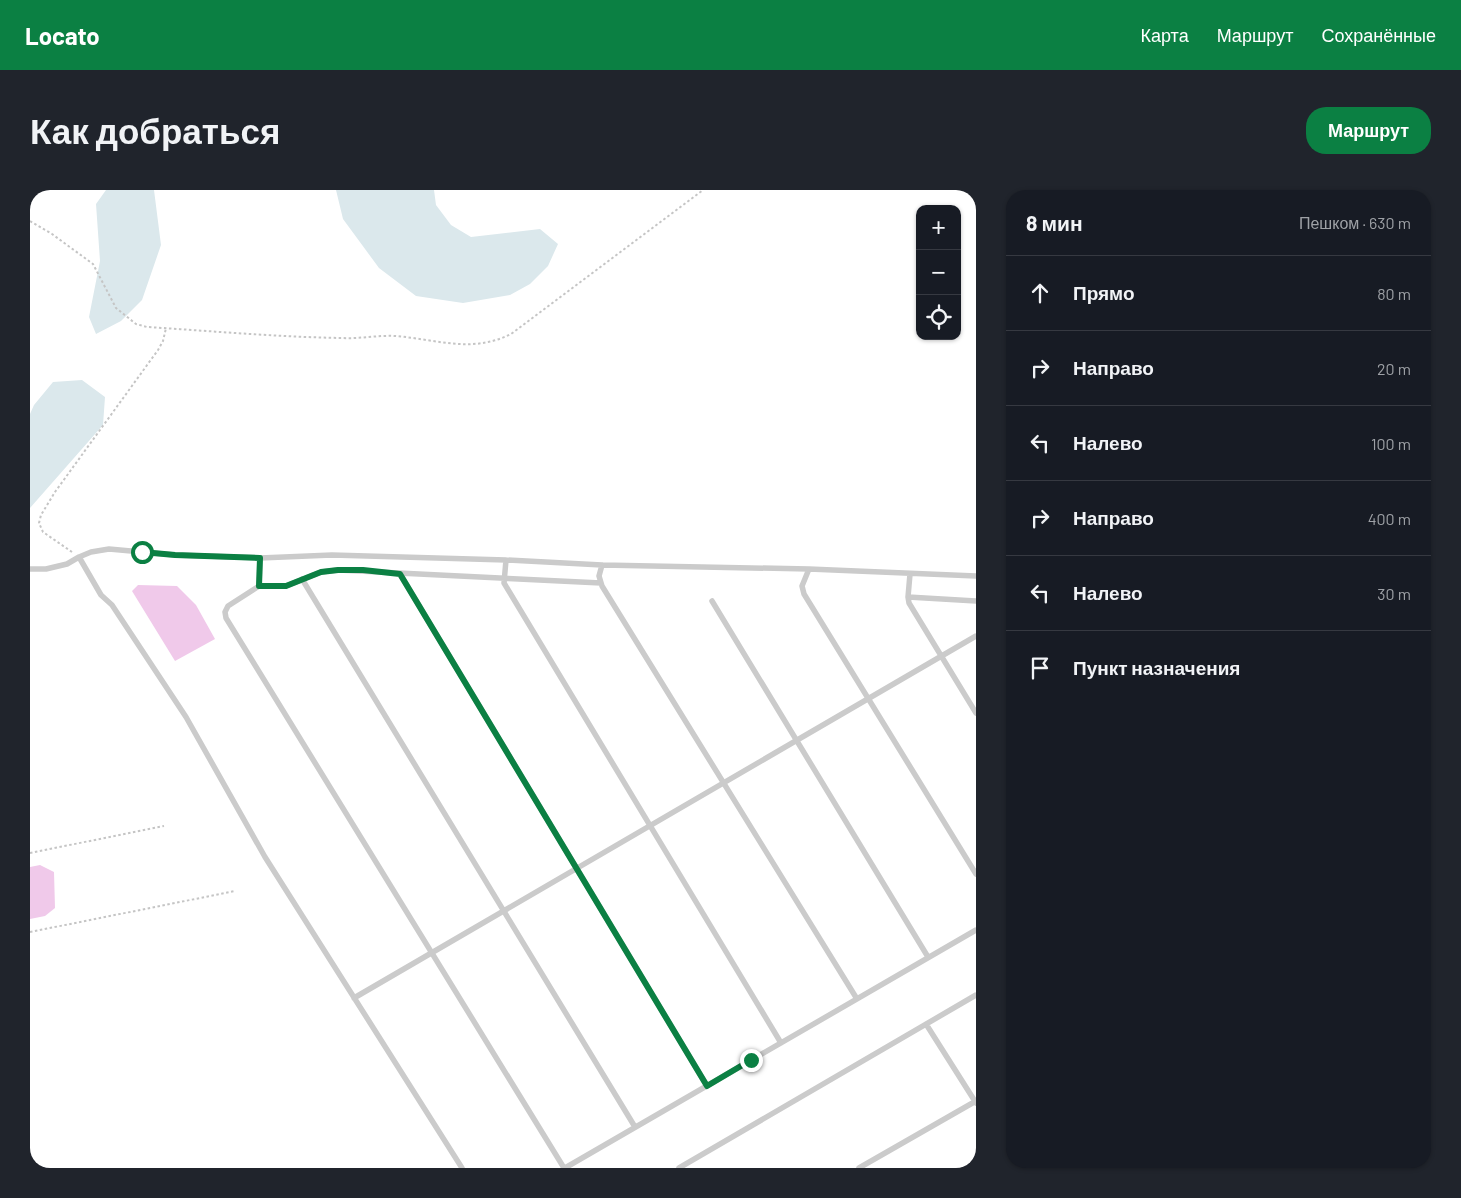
<!DOCTYPE html>
<html lang="ru">
<meta charset="utf-8">
<style>
body{margin:0;font-family:Barlow,sans-serif;background:#20242c;color:#f1f3f6}
.controls{position:absolute;right:15px;top:15px;display:grid;overflow:hidden;border-radius:10px;box-shadow:0 1px 4px #0004}
.controls button{width:45px;height:45px;display:grid;place-items:center;padding:0;border:0;border-bottom:1px solid #363941;background:#171b24;color:#f1f3f6;font:25px sans-serif}
.stop{position:absolute;width:15px;height:15px;margin:-11px;border:4px solid #0b8043;border-radius:50%;background:#fff}
.stop.end{background:#0b8043;border-color:#fff;box-shadow:0 1px 5px #0008}
.list{margin:0;padding:0;list-style:none}
h2{display:flex;justify-content:space-between;align-items:center;height:65px;margin:0;padding:0 20px;font-size:21px}
h2 small{font-size:16px;font-weight:400;color:#9ea1a6}
.list li{display:grid;grid-template-columns:32px 1fr auto;gap:15px;align-items:center;box-sizing:border-box;height:75px;padding:0 20px;border-top:1px solid #363941}
.list b{display:block;font-size:19px;white-space:nowrap}
.list em{font-size:16px;font-style:normal;color:#9ea1a6}
.icon{flex:none;width:28px;height:28px;fill:none;stroke:currentColor;stroke-width:2;stroke-linecap:round;stroke-linejoin:round}
.map{position:relative;flex:none;width:946px;height:978px;overflow:hidden;border-radius:20px}
header{display:flex;align-items:center;gap:30px;box-sizing:border-box;height:70px;padding:0 25px;background:#0b8043;color:#fff}
header strong{font-size:24px}
nav{display:flex;gap:28px;margin-inline-start:auto;font-size:18px}
.intro{display:flex;align-items:center;justify-content:space-between;box-sizing:border-box;height:120px;padding:0 30px}
h1{margin:0;font-size:35px}
.button{padding:12px 22px;border-radius:20px;background:#0b8043;color:#fff;font-size:18px;font-weight:700}
main{display:flex;gap:30px;padding:0 30px}
aside{flex:1;background:#171b24;border-radius:20px;box-shadow:0 1px 4px #0004}
.map>svg:first-child{display:block}
</style>
<header>
<strong>Locato</strong>
<nav><a>Карта</a><a>Маршрут</a><a>Сохранённые</a></nav>
</header>
<div class="intro"><h1>Как добраться</h1><a class="button">Маршрут</a></div>
<main>
<div class="map">
<svg width="946" height="978" viewBox="0 0 946 978">
<rect width="100%" height="100%" fill="#fff"/>
<path fill="#dbe8ec" d="M76,0h48l7,55 -19,55 -21,21 -25,13 -7,-17 11,-56 -4,-57z
M306,0h98l2,15 15,20 20,12 69,-8 18,15 -10,22 -18,18 -20,11 -47,8 -47,-7 -37,-28 -36,-49z
M52,190l23,17 -2,28 -73,83v-94l4,-9 19,-23z"/>
<path fill="#f0c9ea" d="M108,395l39,1 19,19 19,34 -40,22 -43,-70z
M10,675l14,7 1,36 -10,8 -15,3v-52z"/>
<g fill="none" stroke-linecap="round" stroke-linejoin="round">
<path stroke="#c5c5c5" stroke-width="2" stroke-dasharray="2.5 2.5" stroke-linecap="butt" d="M0,31l22,13 41,30 23,44 20,16 11,3c65,4 130,10 195,11 18,1 36,-3 53,-2 41,3 76,18 116,-2l192,-144
M42,362l-29,-20 -4,-9 2,-8 14,-23 103,-142 5,-9 3,-13
M0,663l134,-27
M0,742l205,-41"/>
<path stroke="#cbcbcb" stroke-width="5.5" d="M49,367l22,38 11,10 74,112 79,140 197,311
M476,370l-2,23 277,460
M572,375l-3,11 3,10 255,413
M0,379h16l21,-5 12,-7 12,-5 18,-3 66,6 85,3 72,-3 174,5 96,5 207,4 167,7
M779,379l-7,17 2,8 172,280
M370,384l307,512
M880,384l-2,23 1,6 67,110
M272,389l333,548
M229,396l1,-28
M878,407l68,4
M682,411l216,356
M324,808l622,-362
M896,834l50,79
M534,978l-338,-550 -1,-6 3,-6 31,-20h27l35,-14 17,-2 263,13
M535,978l411,-238
M649,978l297,-173
M829,978l117,-67"/>
</g>
<g fill="none" stroke-linecap="round" stroke-linejoin="round">
<path stroke="#0b8043" stroke-width="6" d="M112,362l33,3 85,3 -1,28h27l35,-14 17,-2h25l37,4 307,512 44,-26"/>
</g>
</svg>
<div class="controls">
<button>+</button>
<button>−</button>
<button><svg class="icon" aria-label="locate" viewBox="0 0 24 24"><circle cx="12" cy="12" r="6"/><path d="M12 2v4M12 18v4M2 12h4M18 12h4"/></svg></button>
</div>
<div class="stop" style="left:112px;top:362px"></div>
<div class="stop end" style="left:721px;top:870px"></div>
</div>
<aside>
<h2>8 мин<small>Пешком · 630 m</small></h2>
<ul class="list">
<li><svg class="icon" aria-label="ahead" viewBox="0 0 24 24"><path d="M12 20V5M6 11l6-6 6 6"/></svg><div><b>Прямо</b></div><em>80 m</em></li>
<li><svg class="icon" aria-label="right" viewBox="0 0 24 24"><path d="M7 20v-9h11M14 6l5 5-5 5"/></svg><div><b>Направо</b></div><em>20 m</em></li>
<li><svg class="icon" aria-label="left" viewBox="0 0 24 24"><path d="M17 20v-9H6M10 6l-5 5 5 5"/></svg><div><b>Налево</b></div><em>100 m</em></li>
<li><svg class="icon" aria-label="right" viewBox="0 0 24 24"><path d="M7 20v-9h11M14 6l5 5-5 5"/></svg><div><b>Направо</b></div><em>400 m</em></li>
<li><svg class="icon" aria-label="left" viewBox="0 0 24 24"><path d="M17 20v-9H6M10 6l-5 5 5 5"/></svg><div><b>Налево</b></div><em>30 m</em></li>
<li><svg class="icon" aria-label="arrive" viewBox="0 0 24 24"><path d="M6 21V4h12l-3 4 3 4H6"/></svg><div><b>Пункт назначения</b></div></li>
</ul>
</aside>
</main>
